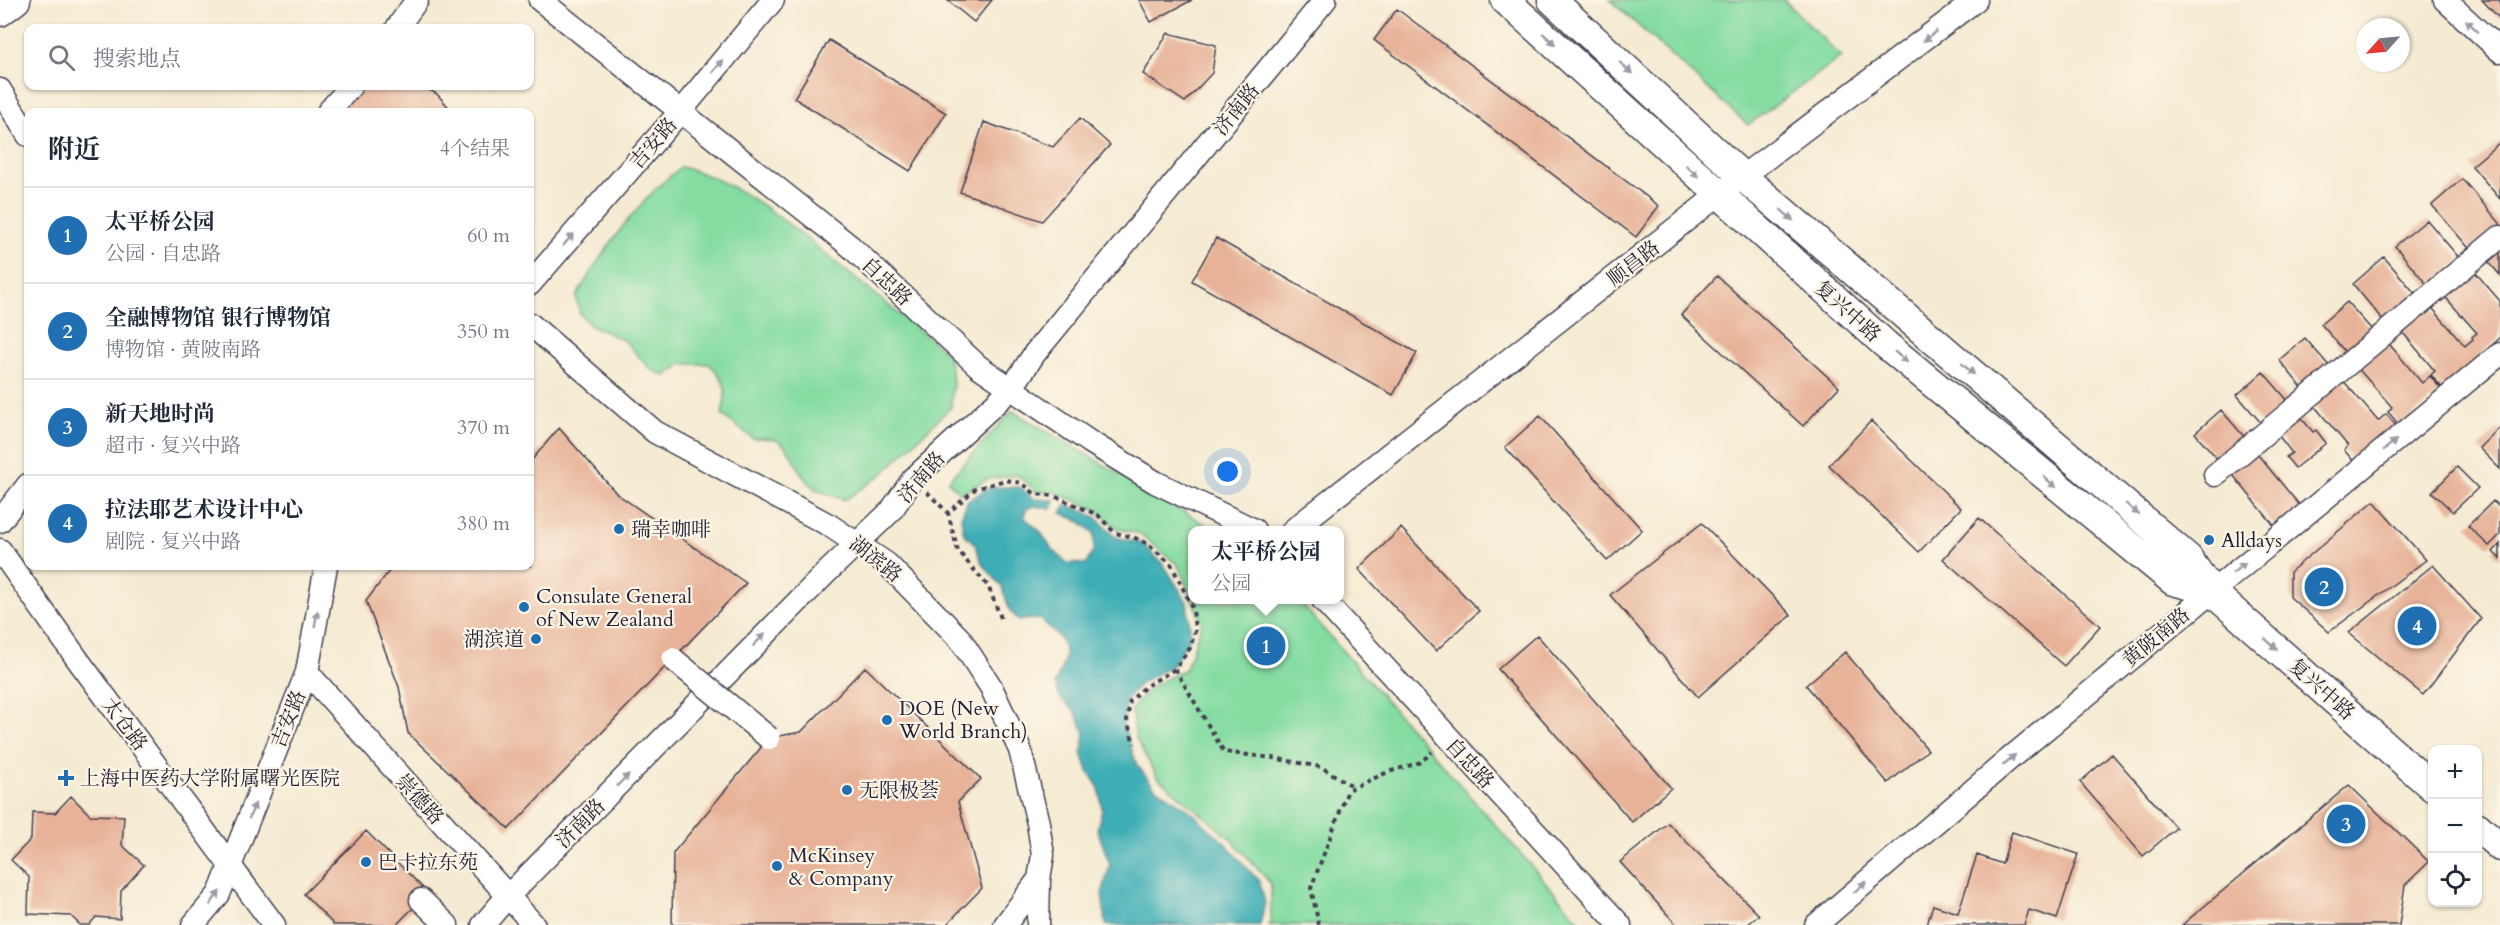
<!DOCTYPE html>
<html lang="zh">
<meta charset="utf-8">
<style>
body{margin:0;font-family:Cardo,"Noto Serif SC",serif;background:#f6f6f7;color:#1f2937}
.controls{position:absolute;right:18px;bottom:18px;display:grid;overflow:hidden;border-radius:12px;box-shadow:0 2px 4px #0004}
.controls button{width:54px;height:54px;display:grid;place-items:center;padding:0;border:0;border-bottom:2px solid #e0e1e3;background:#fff;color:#1f2937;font:30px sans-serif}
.compass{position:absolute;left:2356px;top:18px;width:54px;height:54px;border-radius:50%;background:#fff;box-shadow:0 2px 4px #0004;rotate:243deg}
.you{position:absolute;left:1228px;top:472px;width:21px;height:21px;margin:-15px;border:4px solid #fff;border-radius:50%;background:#1a73e8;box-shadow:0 0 0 9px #1a73e833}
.badge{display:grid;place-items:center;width:39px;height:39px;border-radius:50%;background:#1f6fb2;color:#fff;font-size:20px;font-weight:700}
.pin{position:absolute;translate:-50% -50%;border:3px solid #fff;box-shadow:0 2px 6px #0006}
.popup{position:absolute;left:1188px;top:526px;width:156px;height:78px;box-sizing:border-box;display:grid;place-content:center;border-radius:12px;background:#fff;filter:drop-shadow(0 2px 4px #0005);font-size:20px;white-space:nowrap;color:#747a83}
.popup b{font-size:22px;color:#1f2937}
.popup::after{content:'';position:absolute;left:50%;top:100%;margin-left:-12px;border:12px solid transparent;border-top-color:#fff}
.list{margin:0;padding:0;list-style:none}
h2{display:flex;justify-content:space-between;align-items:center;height:78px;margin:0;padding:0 24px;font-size:26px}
h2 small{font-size:20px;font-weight:400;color:#747a83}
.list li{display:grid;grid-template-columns:39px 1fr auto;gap:18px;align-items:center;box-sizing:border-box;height:96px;padding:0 24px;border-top:2px solid #e0e1e3}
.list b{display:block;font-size:22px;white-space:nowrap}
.list p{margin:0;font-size:20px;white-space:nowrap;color:#747a83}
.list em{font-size:20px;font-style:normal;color:#747a83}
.icon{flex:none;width:33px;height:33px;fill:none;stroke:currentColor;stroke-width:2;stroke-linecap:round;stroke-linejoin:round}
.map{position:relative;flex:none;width:2500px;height:925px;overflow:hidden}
.search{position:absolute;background:#fff;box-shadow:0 2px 4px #0004;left:24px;top:24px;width:510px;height:66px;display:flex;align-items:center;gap:15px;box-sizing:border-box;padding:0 21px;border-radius:12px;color:#747a83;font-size:22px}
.panel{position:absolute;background:#fff;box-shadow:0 2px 4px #0004;left:24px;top:108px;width:510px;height:462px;border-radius:12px}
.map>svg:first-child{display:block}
</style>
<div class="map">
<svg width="2500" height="925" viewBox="0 0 2500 925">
<rect width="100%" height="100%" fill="#fcf5e5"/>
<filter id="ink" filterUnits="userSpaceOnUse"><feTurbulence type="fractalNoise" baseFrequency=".0167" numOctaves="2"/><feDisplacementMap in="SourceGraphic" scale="12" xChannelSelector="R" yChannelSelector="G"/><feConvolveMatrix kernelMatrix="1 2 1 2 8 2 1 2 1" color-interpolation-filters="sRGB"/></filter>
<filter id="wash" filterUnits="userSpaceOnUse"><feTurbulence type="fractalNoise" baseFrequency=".008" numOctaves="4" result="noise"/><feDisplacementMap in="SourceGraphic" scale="24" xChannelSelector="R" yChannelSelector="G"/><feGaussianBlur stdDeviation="1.35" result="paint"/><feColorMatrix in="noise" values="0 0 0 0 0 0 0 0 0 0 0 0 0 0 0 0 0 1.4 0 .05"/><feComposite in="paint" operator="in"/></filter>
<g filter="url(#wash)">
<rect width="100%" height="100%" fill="#f5ebd3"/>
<path fill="#84dca1" stroke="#537f6e" stroke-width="1.5" d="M1610,0h174l57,57 -93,68z
M681,167c61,15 110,59 158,98 36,30 73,59 109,89l5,27 -2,26 -70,68 -36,25c-9,-4 -23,-6 -31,-12 -26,-22 -17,-55 -60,-49l-32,-24c5,-24 6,-33 -13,-51h-27l-16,12 -16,-7 -25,-28 -35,-16 -10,-11 -4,-17c28,-48 61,-96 105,-130z
M1012,411l203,119h-23v70h106l285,325h-314l2,-3v-38l-40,-45 -74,-62 -21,-39 -5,-28 19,-23 36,-18 16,-46 -24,-58 -38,-31 -24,-6 -19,-18 -43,-18h-17l-20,-17 -29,4 -27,15 -13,-13z"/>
<path fill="#3daeb6" stroke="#306878" stroke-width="1.5" d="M991,487h29l14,12 21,1 -3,9 -18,-3 -8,3 -2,8 15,13 13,19 15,14 19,1 8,-15v-16l-15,-12 -18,-8 5,-9 30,13 19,20 27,6 22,22 23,37 4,34 -18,29 -32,18 -15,16 -3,25 14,41 18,23 32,20 38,35 35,39 5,21 -5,22h-154l-4,-31 8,-29 -13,-36 5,-19 -3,-22 -11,-17 -6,-18 3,-20 -11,-23 -14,-12 -5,-15c17,-34 12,-40 -15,-64l-21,1 -9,-9 -8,-24 -20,-24 -7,-19 -11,-10 -3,-17 7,-17z"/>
<g id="blocks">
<path fill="#e7b298" d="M947,0h45l-18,22z
M1139,0h53l-41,22z
M2482,0h18v19z
M1397,9l262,197 -23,31 -262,-197z
M1168,33l48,12 -4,28 -27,29 -42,-28z
M829,40l117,73 -36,58 -116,-73z
M351,86h71l15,8 16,18h-125z
M1080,118l30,27 -68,76 -82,-29 24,-70 69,25z
M2500,142v57l-28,-33z
M2462,179l38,44v6l-27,24 -41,-48z
M2427,220l34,40 -32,27 -34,-41z
M1216,238l201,115 -24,42 -201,-114z
M2500,238v37l-18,-21z
M2384,257l34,40 -32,27 -33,-40z
M2469,265l31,36v37l-57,51 -12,-14 4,-4 -36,-43 29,-25 37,43 8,-7 -1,-2 5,-4 -37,-42z
M1717,276l122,111 -36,39 -122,-111z
M2347,302l26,29 -26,23 -26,-30z
M2305,338l25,29 -26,23 -25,-30z
M2385,339l37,44 8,-7 12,14 -42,36 -12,-14 4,-5 -37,-42z
M2263,372l26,30 -27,22 -25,-29z
M2341,378l37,43 8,-7 12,14 -42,36 -12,-14 4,-4 -36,-43z
M2221,410l26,30 -26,23 -26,-30z
M2297,413l16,19 3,-2 10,13 -31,25 -9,-11 6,-4 -17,-22z
M1540,416l102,114 -35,31 -102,-114z
M1871,421l90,87 -42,44 -90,-87z
M2500,427v42l-21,-21z
M559,428l58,66 129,89 -237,246 -101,-96 -9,-46 -33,-86 27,-35h137v-104z
M2254,450l47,57 -25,21 -47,-58z
M2457,467l21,21 -25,24 -21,-20z
M2374,501l52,59 -97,72 -39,-35v-25z
M2493,501l7,7v27l-11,11 -21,-20z
M1979,518l121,108 -36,40 -121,-107z
M1702,523l89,92 -93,82 -88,-102z
M1401,528l78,83 -43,40 -77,-82z
M2500,544v15l-7,-7z
M2433,565l48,54 -58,76 -74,-62z
M1537,635l134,153 -39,34 -134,-153z
M1845,652l83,98 -40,33 -82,-98z
M865,667l116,112 -23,23 24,86 -36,37h-274l1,-72 96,-115 32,-6z
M2112,754l64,74 -33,28 -63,-74z
M2349,785l80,77 -24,23 -6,40h-217z
M71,796l19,19 34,1 -2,29 22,20 -23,26 -1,28 -24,-2 -7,8h-9l-9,-9 -43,-2 1,-37 -18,-17 20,-21 1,-27 23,1z
M1668,823l91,92 -12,10h-70l-57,-63z
M366,831l62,62 -32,32h-62l-30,-31z
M2012,832l66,22 -21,65 -28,-9 -5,15h-97l6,-20 25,8 19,-58 25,9z"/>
</g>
</g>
<g filter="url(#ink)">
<use href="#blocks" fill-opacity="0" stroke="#424052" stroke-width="1.5"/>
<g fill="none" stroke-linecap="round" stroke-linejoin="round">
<g stroke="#424052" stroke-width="25">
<path id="minor" d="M540,0l310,246 128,120 112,76 65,40 99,48
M2445,0l55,51
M397,28l20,-28
M0,90l28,45
M328,112l23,-26
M530,284l150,-172 93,-112
M530,324l125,108 174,93 58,39 73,75 31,48 29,63 18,73 5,32 -4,24 -1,46
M2215,475l285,-238
M0,521l28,-36
M1293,530l425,-335 258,-195
M0,550l78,110 196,265
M1323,600l297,325
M307,672l227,253
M421,900l26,25
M193,925l26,-31 88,-222 19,-106
M483,925l25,-29 318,-323 65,-62 22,-32 98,-90 24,-36 290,-353
M1005,925l34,-46
M1816,925l198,-170 486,-401"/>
</g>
<g stroke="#424052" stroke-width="31">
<path id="major" d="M1505,0l380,344 288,237 38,10
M1552,0l191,177 445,381 23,33 221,196
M0,12l16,-12
M2478,827l22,20"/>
</g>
<path stroke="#424052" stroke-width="4" stroke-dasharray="4.5 4.5" stroke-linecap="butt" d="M927,492l21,21
M1001,618l-13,-32 -30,-35 -10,-38 27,-24 30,-9 17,3 13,11 19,2 44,19 17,18 18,4 15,7 23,20 22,45 2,22 -5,17 -15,21 -29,17 -16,15 -3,19 7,24
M1175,669l49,83 49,6 48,9 33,20
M1319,925l-8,-37 37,-98 40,-18 33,-10 11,-10"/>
<use href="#minor" stroke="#fff" stroke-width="22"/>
<use href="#major" stroke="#fff" stroke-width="28"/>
<g stroke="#424052" stroke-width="25" stroke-linecap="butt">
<path id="minor-bridge" d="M673,659l96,79"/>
</g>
<use href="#minor-bridge" stroke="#fff" stroke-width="22"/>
</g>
<defs><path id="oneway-solid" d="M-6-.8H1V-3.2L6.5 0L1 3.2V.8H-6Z" transform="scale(1.5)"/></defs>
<g fill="#9c9ca7">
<use href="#oneway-solid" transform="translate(2472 26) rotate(-137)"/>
<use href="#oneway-solid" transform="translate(1930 36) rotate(142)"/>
<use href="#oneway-solid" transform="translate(1549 39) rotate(42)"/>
<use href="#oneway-solid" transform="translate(718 66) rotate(-50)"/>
<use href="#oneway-solid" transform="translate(1626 68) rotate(43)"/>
<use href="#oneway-solid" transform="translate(1692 171) rotate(43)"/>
<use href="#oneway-solid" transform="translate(1787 215) rotate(41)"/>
<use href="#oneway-solid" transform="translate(568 240) rotate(-49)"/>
<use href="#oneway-solid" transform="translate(1901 357) rotate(40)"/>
<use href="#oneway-solid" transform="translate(1968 369) rotate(41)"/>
<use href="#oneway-solid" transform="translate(2390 445) rotate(-39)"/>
<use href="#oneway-solid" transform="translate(2050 482) rotate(40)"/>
<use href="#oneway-solid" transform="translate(2132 509) rotate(41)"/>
<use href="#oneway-solid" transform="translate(2239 568) rotate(-39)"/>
<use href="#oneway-solid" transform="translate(316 619) rotate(-80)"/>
<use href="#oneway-solid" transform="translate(759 640) rotate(-45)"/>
<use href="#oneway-solid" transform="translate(2271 644) rotate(42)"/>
<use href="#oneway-solid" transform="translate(2009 760) rotate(-40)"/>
<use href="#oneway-solid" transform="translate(623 780) rotate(-45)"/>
<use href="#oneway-solid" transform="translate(252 811) rotate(-68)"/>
<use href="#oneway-solid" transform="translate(1860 887) rotate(-41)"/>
<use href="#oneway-solid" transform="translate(215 898) rotate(-54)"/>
</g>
</g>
<g fill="#1f6fb2" stroke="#fcf5e5" stroke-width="2">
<circle cx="619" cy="529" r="6"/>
<circle cx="2209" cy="540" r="6"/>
<circle cx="524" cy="607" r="6"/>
<circle cx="536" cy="639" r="6"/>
<circle cx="887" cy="720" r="6"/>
<path d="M63 769h6v6h6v6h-6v6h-6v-6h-6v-6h6z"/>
<circle cx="847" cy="790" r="6"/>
<circle cx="366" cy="862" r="6"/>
<circle cx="777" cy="866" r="6"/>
</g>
<g text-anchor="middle" stroke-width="4.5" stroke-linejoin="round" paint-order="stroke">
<g font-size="20" fill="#22223b" stroke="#fcf5e5">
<text transform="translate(1236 109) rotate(-51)" y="7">济南路</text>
<text transform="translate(653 143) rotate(-49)" y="7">吉安路</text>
<text transform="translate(1633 263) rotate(-38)" y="7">顺昌路</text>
<text transform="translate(887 281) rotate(43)" y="7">自忠路</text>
<text transform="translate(1848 311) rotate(42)" y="7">复兴中路</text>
<text transform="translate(921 477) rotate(-49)" y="7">济南路</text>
<text transform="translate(876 559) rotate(38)" y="7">湖滨路</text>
<text transform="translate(2156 637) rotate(-40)" y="7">黄陂南路</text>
<text transform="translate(2322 689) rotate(42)" y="7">复兴中路</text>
<text transform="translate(288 719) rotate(-68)" y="7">吉安路</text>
<text transform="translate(125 724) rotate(53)" y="7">太仓路</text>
<text transform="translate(1470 763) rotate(47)" y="7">自忠路</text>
<text transform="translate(420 799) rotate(48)" y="7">崇德路</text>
<text transform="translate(580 823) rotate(-45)" y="7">济南路</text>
</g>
<g font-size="20" fill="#22223b" stroke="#fcf5e5" text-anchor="start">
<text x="631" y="536">瑞幸咖啡</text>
<text x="2221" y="547">Alldays</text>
<text x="536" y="603">Consulate General<tspan x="536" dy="23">of New Zealand</tspan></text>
<text x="524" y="646" text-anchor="end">湖滨道</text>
<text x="899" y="715">DOE (New<tspan x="899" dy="23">World Branch)</tspan></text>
<text x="80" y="785">上海中医药大学附属曙光医院</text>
<text x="859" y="797">无限极荟</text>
<text x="789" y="862">McKinsey<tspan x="789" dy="23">&amp; Company</tspan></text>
<text x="378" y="869">巴卡拉东苑</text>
</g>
</g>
</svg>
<div class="controls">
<button>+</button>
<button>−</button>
<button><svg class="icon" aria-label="locate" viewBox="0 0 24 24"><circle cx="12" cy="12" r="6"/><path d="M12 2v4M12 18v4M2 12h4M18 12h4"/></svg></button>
</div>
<svg class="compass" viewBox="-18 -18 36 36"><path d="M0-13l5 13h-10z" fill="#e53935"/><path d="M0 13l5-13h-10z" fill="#747a83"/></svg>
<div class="you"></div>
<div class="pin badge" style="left:1266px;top:646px">1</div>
<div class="popup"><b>太平桥公园</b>公园</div>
<div class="pin badge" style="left:2324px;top:587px">2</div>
<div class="pin badge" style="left:2346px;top:824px">3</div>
<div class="pin badge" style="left:2417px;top:626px">4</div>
<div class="search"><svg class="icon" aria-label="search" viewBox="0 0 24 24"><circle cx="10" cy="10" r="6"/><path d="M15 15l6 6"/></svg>搜索地点</div>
<section class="panel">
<h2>附近<small>4个结果</small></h2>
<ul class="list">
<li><span class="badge">1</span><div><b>太平桥公园</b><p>公园 · 自忠路</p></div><em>60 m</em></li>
<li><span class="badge">2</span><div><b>全融博物馆 银行博物馆</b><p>博物馆 · 黄陂南路</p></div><em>350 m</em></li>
<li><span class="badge">3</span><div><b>新天地时尚</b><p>超市 · 复兴中路</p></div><em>370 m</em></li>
<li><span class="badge">4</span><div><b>拉法耶艺术设计中心</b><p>剧院 · 复兴中路</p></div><em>380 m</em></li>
</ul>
</section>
</div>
